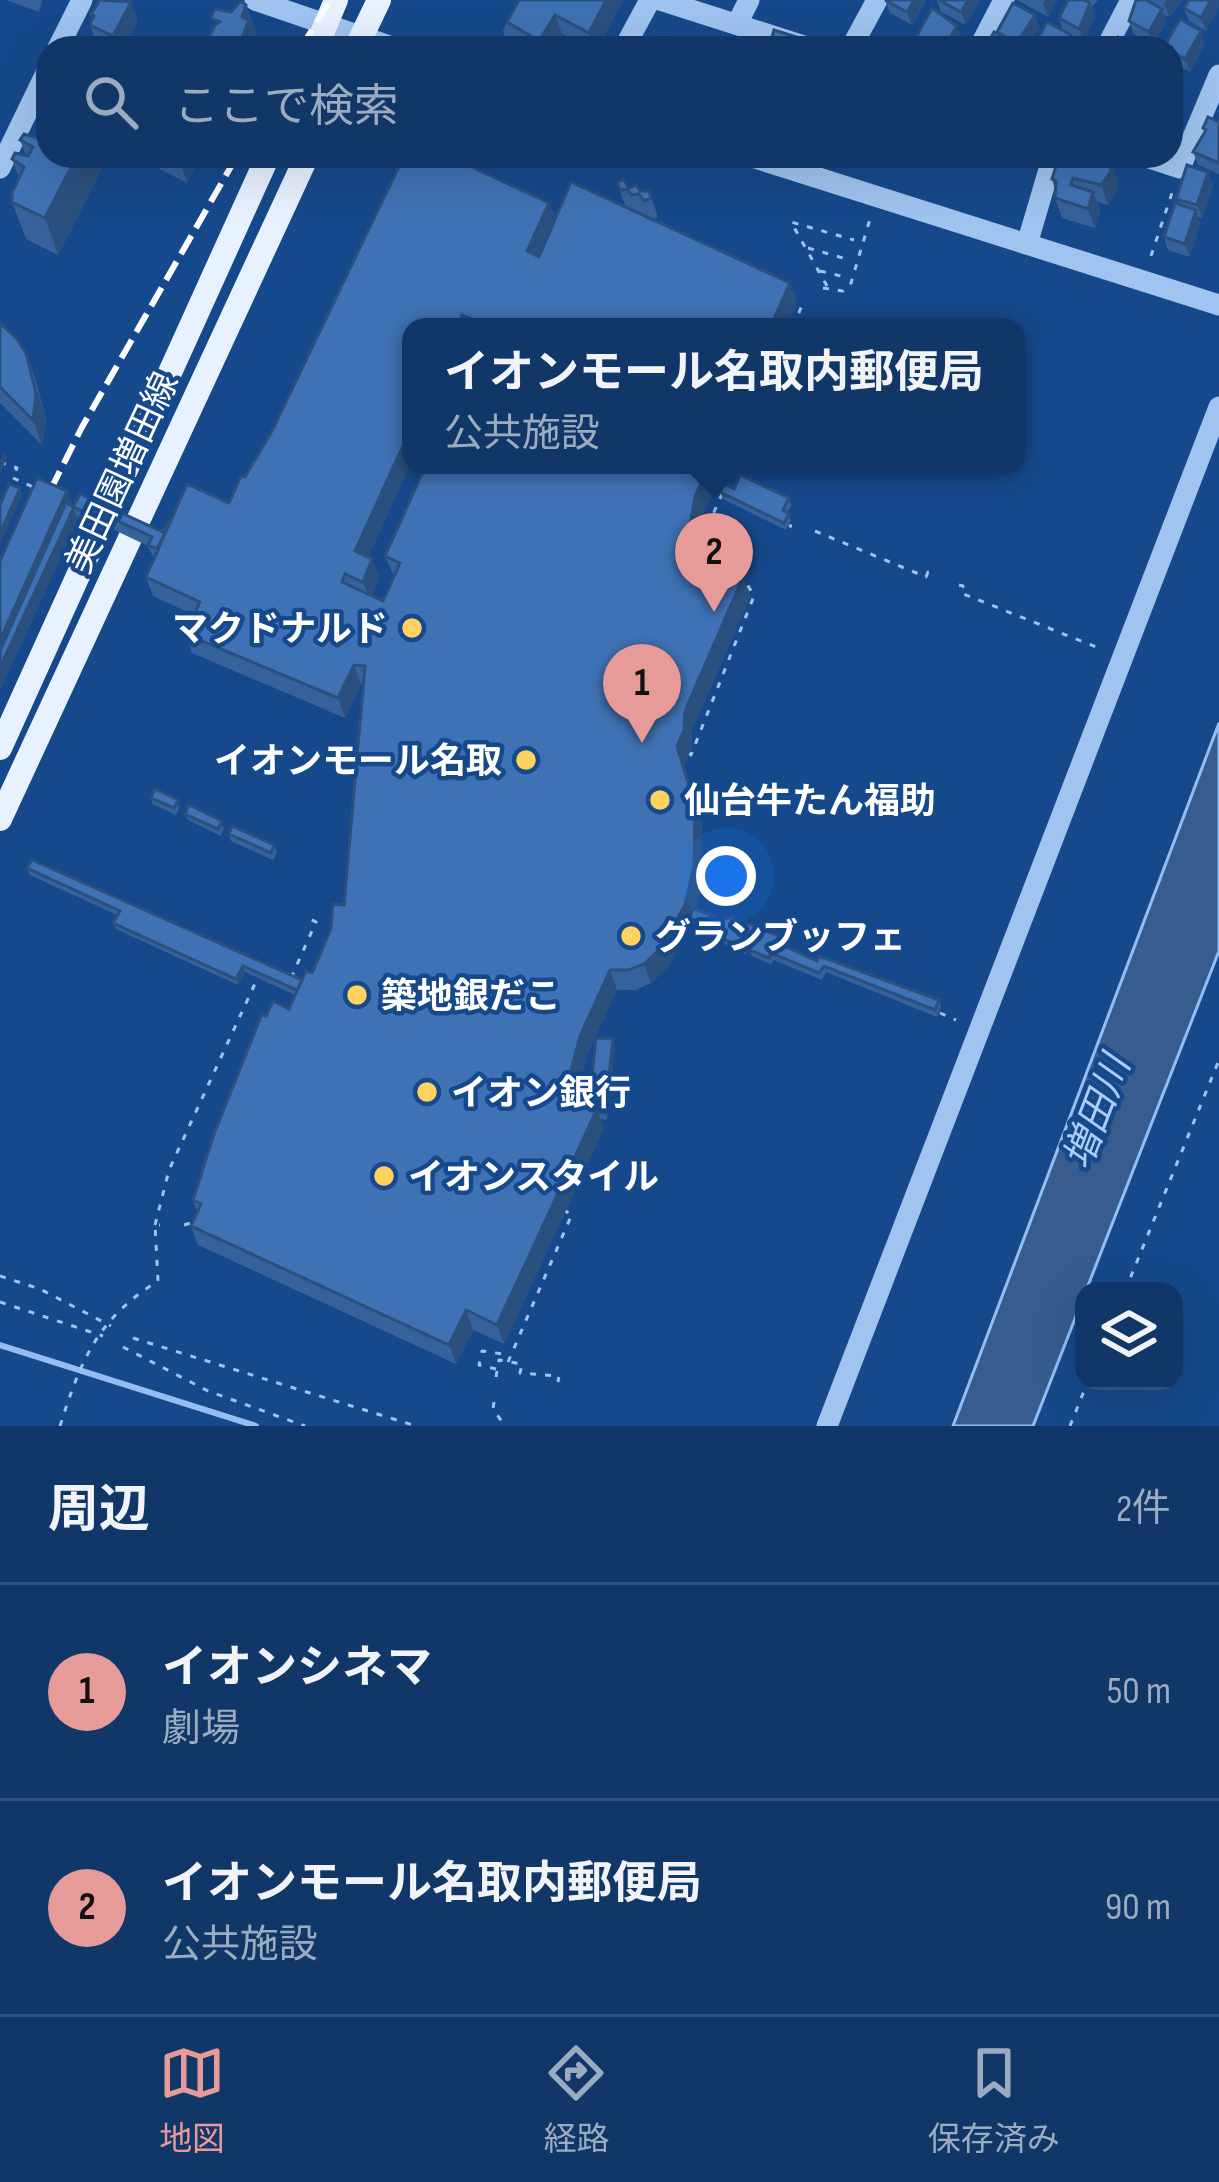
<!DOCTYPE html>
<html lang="ja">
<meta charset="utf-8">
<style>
body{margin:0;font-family:"Sofia Sans Condensed","Noto Sans JP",sans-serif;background:#193f6e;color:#f1f3f6}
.controls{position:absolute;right:36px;bottom:36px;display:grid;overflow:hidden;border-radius:24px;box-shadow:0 12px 48px #0002}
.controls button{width:108px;height:108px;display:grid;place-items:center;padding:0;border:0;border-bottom:3px solid #30517c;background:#103768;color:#f1f3f6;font:60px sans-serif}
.you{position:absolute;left:726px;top:876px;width:42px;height:42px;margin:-30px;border:9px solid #fff;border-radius:50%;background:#1a73e8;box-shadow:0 0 0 18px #1a73e833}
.badge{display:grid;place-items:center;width:78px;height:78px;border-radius:50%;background:#e69b98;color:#111;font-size:39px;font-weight:700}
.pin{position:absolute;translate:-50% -99px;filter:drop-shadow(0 3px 6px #0008)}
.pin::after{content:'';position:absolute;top:63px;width:42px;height:36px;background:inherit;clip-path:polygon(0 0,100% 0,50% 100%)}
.popup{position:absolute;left:402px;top:318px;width:624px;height:156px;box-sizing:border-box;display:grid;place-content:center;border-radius:24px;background:#103768;filter:drop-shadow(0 3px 9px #0005);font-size:39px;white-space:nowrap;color:#9cacc0}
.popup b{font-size:45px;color:#f1f3f6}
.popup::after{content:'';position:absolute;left:50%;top:100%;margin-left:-24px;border:24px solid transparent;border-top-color:#103768}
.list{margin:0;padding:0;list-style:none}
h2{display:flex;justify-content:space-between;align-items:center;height:156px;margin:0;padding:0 48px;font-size:51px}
h2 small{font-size:39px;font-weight:400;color:#9cacc0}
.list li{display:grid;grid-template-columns:78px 1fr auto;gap:36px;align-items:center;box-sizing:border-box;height:216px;padding:0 48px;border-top:3px solid #30517c}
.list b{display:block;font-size:45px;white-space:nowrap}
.list p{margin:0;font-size:39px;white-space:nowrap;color:#9cacc0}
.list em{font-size:39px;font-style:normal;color:#9cacc0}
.icon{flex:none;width:66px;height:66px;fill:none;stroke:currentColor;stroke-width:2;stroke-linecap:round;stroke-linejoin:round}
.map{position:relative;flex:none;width:1219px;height:1426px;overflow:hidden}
.search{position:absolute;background:#103768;box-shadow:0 12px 48px #0002;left:36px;right:36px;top:36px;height:132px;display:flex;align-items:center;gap:30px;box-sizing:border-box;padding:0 42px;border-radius:36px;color:#9cacc0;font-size:45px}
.sheet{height:588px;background:#103768}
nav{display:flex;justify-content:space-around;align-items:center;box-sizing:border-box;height:168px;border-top:3px solid #30517c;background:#103768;font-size:33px;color:#9cacc0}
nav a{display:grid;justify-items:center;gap:6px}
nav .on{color:#e69b98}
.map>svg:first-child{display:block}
</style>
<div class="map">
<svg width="1219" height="1426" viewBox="0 0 1219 1426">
<rect width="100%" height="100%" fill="#16498b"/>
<path fill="#375c8d" stroke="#92bef2" stroke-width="3" d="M1219,723v228l-186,475h-80z"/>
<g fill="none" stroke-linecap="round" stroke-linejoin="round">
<path stroke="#92bef2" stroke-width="6" d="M0,1345l256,81"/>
<path stroke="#a0c3ef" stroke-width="3" stroke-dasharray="6 9" stroke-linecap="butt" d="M808,248l42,12
M1151,256l23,-69
M820,271l25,6
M827,286l-36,-64 63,18
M823,288l20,3 8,-8 19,-64
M793,327l10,-24
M0,462l17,6 -4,10
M13,478l20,9
M726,485l9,-20
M789,526h3
M815,531l111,46 2,-5 7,3
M959,585l4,1 -2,7 140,56
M689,753l2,2 63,-159 -44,-75 12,-27
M291,978l25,-56 -8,-4
M940,1013l16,7
M155,1225l14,-55 90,-195
M184,1225l10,-3
M0,1276l40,13 71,37
M1125,1291l94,-231
M0,1302l103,34
M133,1338l283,88
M123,1347l85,44 97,35
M508,1362l64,-148 -7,-3
M496,1369l-17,-4 3,-14 28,4
M496,1377l3,-17 23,4 -2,9 39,3 -1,6
M494,1402l-1,7 12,17
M60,1426c21,-66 37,-107 98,-145l-3,-56h5
M1070,1426l18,-45"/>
<path stroke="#a0c3ef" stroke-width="21" d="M255,0l140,48
M660,0l150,48
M737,24l12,-24
M58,48l24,-48
M624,48l26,-48
M851,48l26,-48
M979,48l25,-48
M1106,48l25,-48
M749,156l470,149
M1143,156l37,12 39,-93
M0,168l48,-99
M1027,244l26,-88
M827,1426l392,-1019"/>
<path stroke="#e8f1ff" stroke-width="24" d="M316,48l20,-48
M356,48l23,-48
M0,748l268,-592
M0,819l307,-663"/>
<path stroke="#fff" stroke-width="6" stroke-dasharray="21 9" stroke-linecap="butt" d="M301,48l29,-48
M37,517l45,-90 155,-271"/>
</g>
<path fill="#36629b" d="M6,0h36l-3,12z
M519,0h104l-25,48h-10l-26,-14 -8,14h-29l-20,-11 -2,-7z
M885,0h41l-14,25 -22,-12z
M937,0h43l-14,25 -25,-13z
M1017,0h40l-9,17z
M1068,0h30l-6,7 3,9 -11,26 -21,-11 -4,-13z
M1147,0h36l-14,17 -5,-3 2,8 -13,23 -19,-11 -5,-13z
M1219,6l-13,25 -17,-10 -5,-13z
M91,14l47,7 -15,27h-19l-7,-3 -7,-20 3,-6z
M1205,44l-15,28 -19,-10v-14z
M1219,122v52l-21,-9 -5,-13 12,-20 -2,-4z
M20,140l85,23 -47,92 -32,-16 -14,-37 7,-24 -7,-19 14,-4z
M147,156h53l-13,27 -37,-19z
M404,156h44l101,47 6,15 16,-36 55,26 -9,-25 6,-4 6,9 8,-3 3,6h9l9,26 -6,3 138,63 7,19 -11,25h-375v136l-43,94 4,2 7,19 -7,18 11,5 11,-24 -9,-21 41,-91h299l-23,52 -8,47 4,2 4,-8 41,19 7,20 -58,133 -1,19 -7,17 18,60 -1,59 -5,24 26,11 10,-3 49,20 3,9 33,15 2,-5 120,44 2,6 -4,11 -111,-45 -4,8 -48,-20 -3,4 -19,-8 -2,-6 4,-9 -8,13 -21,-9 -2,-7 -31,-13 -25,43 -16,15 -15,7h-19l-30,65 -11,44 13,6 7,-67 17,1 2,7 -8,74 -7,-1 4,9 -100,216 -31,-14 -17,34 -258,-119 -7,-19 6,-14 -4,-12 21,-66 48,-120 4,2 7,-15 16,8 6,-14 -50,-23 -7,13 -122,-56 -3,-6 4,-8 -87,-40 -3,-7 5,-8 270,120 4,-9 6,2 19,-44 2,-25 11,1 19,-221h-2l-16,34 -153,-65 -7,-19 9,-19 -41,-19 -7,-19 8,-18 -6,-13 -42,-20 -2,6 -26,-12 -78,170v-129l37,-83 30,13 6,16 7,-13 83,38 5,-10 2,1 17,-39 42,19 12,-27 4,1 27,-46z
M849,156h32l-3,9z
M1121,160l-7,11 4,9 -1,12 -9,13 -11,-3 3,9 -5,17 -33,-10 -7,-20v-8l-3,-11z
M1208,172l5,13 -11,33 -4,-1 2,6 -10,34 -22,-7 -4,-13 14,-33 -2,-5z
M0,323l26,30 9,25 11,41 -4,26 -42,-42z
M734,489l55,9 2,7 -4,8 4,7 -5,10 -63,-31 -3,-7z
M151,798l29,8 -4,9 -23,-11z
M185,814l39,13 -3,9 -33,-16z
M229,834l45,11 3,7 -4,8 -42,-19z"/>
<path fill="#2c507e" d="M606,0h17l-25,48h-4l-5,-15z
M914,0h11l-13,25 -5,-13z
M968,0h12l-14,25 -5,-13z
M1045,0h12l-9,17 -5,-13z
M1167,0h16l-14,17 -5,-13z
M1211,0h7l1,6 -13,25 -5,-13z
M131,2l7,19 -15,27h-6l-4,-12z
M1090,3l5,13 -11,26 -5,-13z
M246,5l14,37 -1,6h-21l4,-31z
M1162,9l4,13 -13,23 -4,-13z
M555,15l7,19 -8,14h-12l-3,-7z
M1035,15l5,13 -13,20h-8l-2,-5z
M957,26l4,13 -5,9h-12z
M1201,31l4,13 -15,28 -5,-13z
M1071,35l5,13h-13z
M1174,74l5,13 -8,19v-24z
M77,156h26l2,7 -47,92 -13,-37z
M178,156h22l-13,27z
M1107,156h13l1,4 -7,11 4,9 -1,12 -9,13 -7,-20z
M1208,172l5,13 -11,33 -5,-13z
M1093,192l7,19 -5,17 -7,-19z
M549,203l7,19 -22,49 -7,-20z
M1196,210l4,13 -10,34 -5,-13z
M790,283l7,19 -11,25h-16z
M462,315l5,12h-10z
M26,353l20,66 -4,26 -9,-25z
M411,428v35l-49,108 -7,-20z
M4,452l3,6 -7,15v-12z
M709,465h16l-23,52 -11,62 -7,-20 11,-62z
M20,488l2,7 -22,50v-12z
M67,491l11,29 -78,170v-50z
M101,513l5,13 -2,6 -5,-13z
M372,559l7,19 -9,23 -7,-19z
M743,577l7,20 -58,133 -1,19 -7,17 18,60 -1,59 -8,35 -3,-2 2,7 -25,43 -16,15 -7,-19 33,-218 8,-35z
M354,665l7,19 -16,34 -7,-20z
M750,934l3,6 -7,14 -2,-7z
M243,966l2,6 -7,13 -2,-6z
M610,970l7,20 -30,65 -15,59 -7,-20 15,-58z
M613,1039l2,7 -8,74 -2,-7z
M597,1109l7,19 -100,216 -7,-19z
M466,1310l7,20 -17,34 -7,-19z"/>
<path fill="#3f72b4" stroke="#2c507e" stroke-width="3" d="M100,0l31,2 -18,34 -23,-11 4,-9 -3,-2z
M519,0h87l-17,33 -34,-18 -16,26 -32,-19z
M885,0h29l-7,12z
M939,0h29l-7,12z
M1068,0h16l6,3 -11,26 -20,-11z
M1136,0h10l16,9 -13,23 -20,-11z
M1189,0h22l-10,18 -17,-10z
M241,1l5,4 -4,12 7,3 -11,28h-34l11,-23 5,-3 -9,-4 4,-9 16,3z
M1013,3l22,12 -18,28 -20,-11z
M932,8l25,18 -13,22h-27l-5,-3z
M1180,19l21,12 -16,28 -14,-8v-3l-7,-1z
M1047,22l24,13 -8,13h-30z
M774,30l35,11 -2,7h-38z
M994,32l30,16h-39z
M664,36l17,5 -2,7h-19z
M712,37l20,7 -1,4h-23z
M1118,37l21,11h-27z
M48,116v40h29l-32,62 -33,-16v-9l12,-26 -12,-8 3,-6 13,3 5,-9 -13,-7 4,-6 14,4 7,-20z
M1208,117l11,5v41l-26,-11 13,-22 -3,-2z
M404,156h44l101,47 -22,48 12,6 32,-75 219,101 -20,44h-279l-29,-12 -5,12h-46v101l-56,123 17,8 -9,23 -18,-8 -3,8 41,19 17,-38 -15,-7 41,-91h283l-14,32 -11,62 14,7 4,-8 41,19 -58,134 -1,19 -7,16 18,60 -1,60 -9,39 -25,44 -16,15 -15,6h-19l-30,66 -15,58 32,15 -100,216 -31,-15 -17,35 -258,-119 10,-22 -8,-4 21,-66 48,-120 4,2 7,-15 16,8 17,-38 6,2 19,-44 2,-25 11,1 21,-239 -11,-1 -16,33 -153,-64 15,-32 -54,-25 41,-93 42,19 12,-27 4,1 27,-46z
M1059,156h48l4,5 -1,12 -9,12 -28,-7 -2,7 22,7 -5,17 -33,-11 1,-17 -4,-2z
M1187,165l21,7 -11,33 -21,-6z
M623,179l6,9 8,-3 3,6h9l2,7 -7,3 -5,-7 -8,1 -3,-6 -8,1 -3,-7z
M1175,203l21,7 -11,34 -21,-7z
M0,323l16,15 10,15 10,41 -3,26 -33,-33z
M740,475l49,23 -6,12 6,4 -5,9 -64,-31 4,-8 10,5z
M37,478l30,13 -67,149v-79z
M9,484l11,4 -20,45v-28z
M80,494l83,38 5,-10 2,1 -13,26 -9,-4 4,-8 -51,-24 -2,6 -25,-12 -74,160v-16l66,-148 7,4z
M155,789l23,11 -4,8 -23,-10z
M189,805l33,16 -4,8 -33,-15z
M232,826l42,19 -3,8 -42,-19z
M32,860l270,120 -5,10 -54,-24 -7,13 -123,-56 7,-12 -93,-43z
M693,908l29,12 10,-3 49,20 3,9 33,15 2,-5 120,44 -4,10 -111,-44 -5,7 -48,-20 -2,5 -19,-8 6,-13 -6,-3 -6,13 -21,-8 2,-6 -35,-15z
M596,1038l17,1 -8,74h-7l-1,-4 -8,-4z"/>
<g fill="#ffd15e" stroke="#16498b" stroke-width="4.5">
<circle cx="412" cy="628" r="12"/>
<circle cx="526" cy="760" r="12"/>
<circle cx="660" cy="800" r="12"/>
<circle cx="631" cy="936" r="12"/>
<circle cx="357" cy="995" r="12"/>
<circle cx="427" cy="1092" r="12"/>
<circle cx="384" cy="1176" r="12"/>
</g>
<g text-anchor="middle" stroke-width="9" stroke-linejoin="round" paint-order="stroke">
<g font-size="36" fill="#fff" stroke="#16498b">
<text transform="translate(121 472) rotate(-65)" y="13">美田園増田線</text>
</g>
<g font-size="36" font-weight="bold" fill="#fff" stroke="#16498b" text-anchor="start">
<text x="388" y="641" text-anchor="end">マクドナルド</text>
<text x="502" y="773" text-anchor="end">イオンモール名取</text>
<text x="684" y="813">仙台牛たん福助</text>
<text x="655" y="949">グランブッフェ</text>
<text x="381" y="1008">築地銀だこ</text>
<text x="451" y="1105">イオン銀行</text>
<text x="408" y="1189">イオンスタイル</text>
</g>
<g font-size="39" font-style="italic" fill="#accdf6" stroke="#16498b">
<text transform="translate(1096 1112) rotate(-69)" y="14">増田川</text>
</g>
</g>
</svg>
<div class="controls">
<button><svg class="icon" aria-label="layers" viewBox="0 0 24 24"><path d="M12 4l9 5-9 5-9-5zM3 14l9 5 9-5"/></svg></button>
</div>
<div class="you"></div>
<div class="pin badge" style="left:642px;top:743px">1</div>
<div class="pin badge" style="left:714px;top:612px">2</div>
<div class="popup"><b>イオンモール名取内郵便局</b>公共施設</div>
<div class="search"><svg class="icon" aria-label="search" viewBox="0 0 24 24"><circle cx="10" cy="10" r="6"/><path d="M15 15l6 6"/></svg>ここで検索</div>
</div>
<section class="sheet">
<h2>周辺<small>2件</small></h2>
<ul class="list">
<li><span class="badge">1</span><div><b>イオンシネマ</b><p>劇場</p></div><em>50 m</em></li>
<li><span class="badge">2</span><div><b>イオンモール名取内郵便局</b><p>公共施設</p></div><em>90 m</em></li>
</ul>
</section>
<nav>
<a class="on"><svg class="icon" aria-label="map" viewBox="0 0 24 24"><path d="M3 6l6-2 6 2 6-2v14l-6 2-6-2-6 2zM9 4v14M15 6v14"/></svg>地図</a>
<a><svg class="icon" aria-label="directions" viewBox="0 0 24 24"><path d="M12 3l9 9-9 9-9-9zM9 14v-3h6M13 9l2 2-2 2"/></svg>経路</a>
<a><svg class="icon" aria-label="saved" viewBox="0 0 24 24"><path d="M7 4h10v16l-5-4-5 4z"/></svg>保存済み</a>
</nav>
